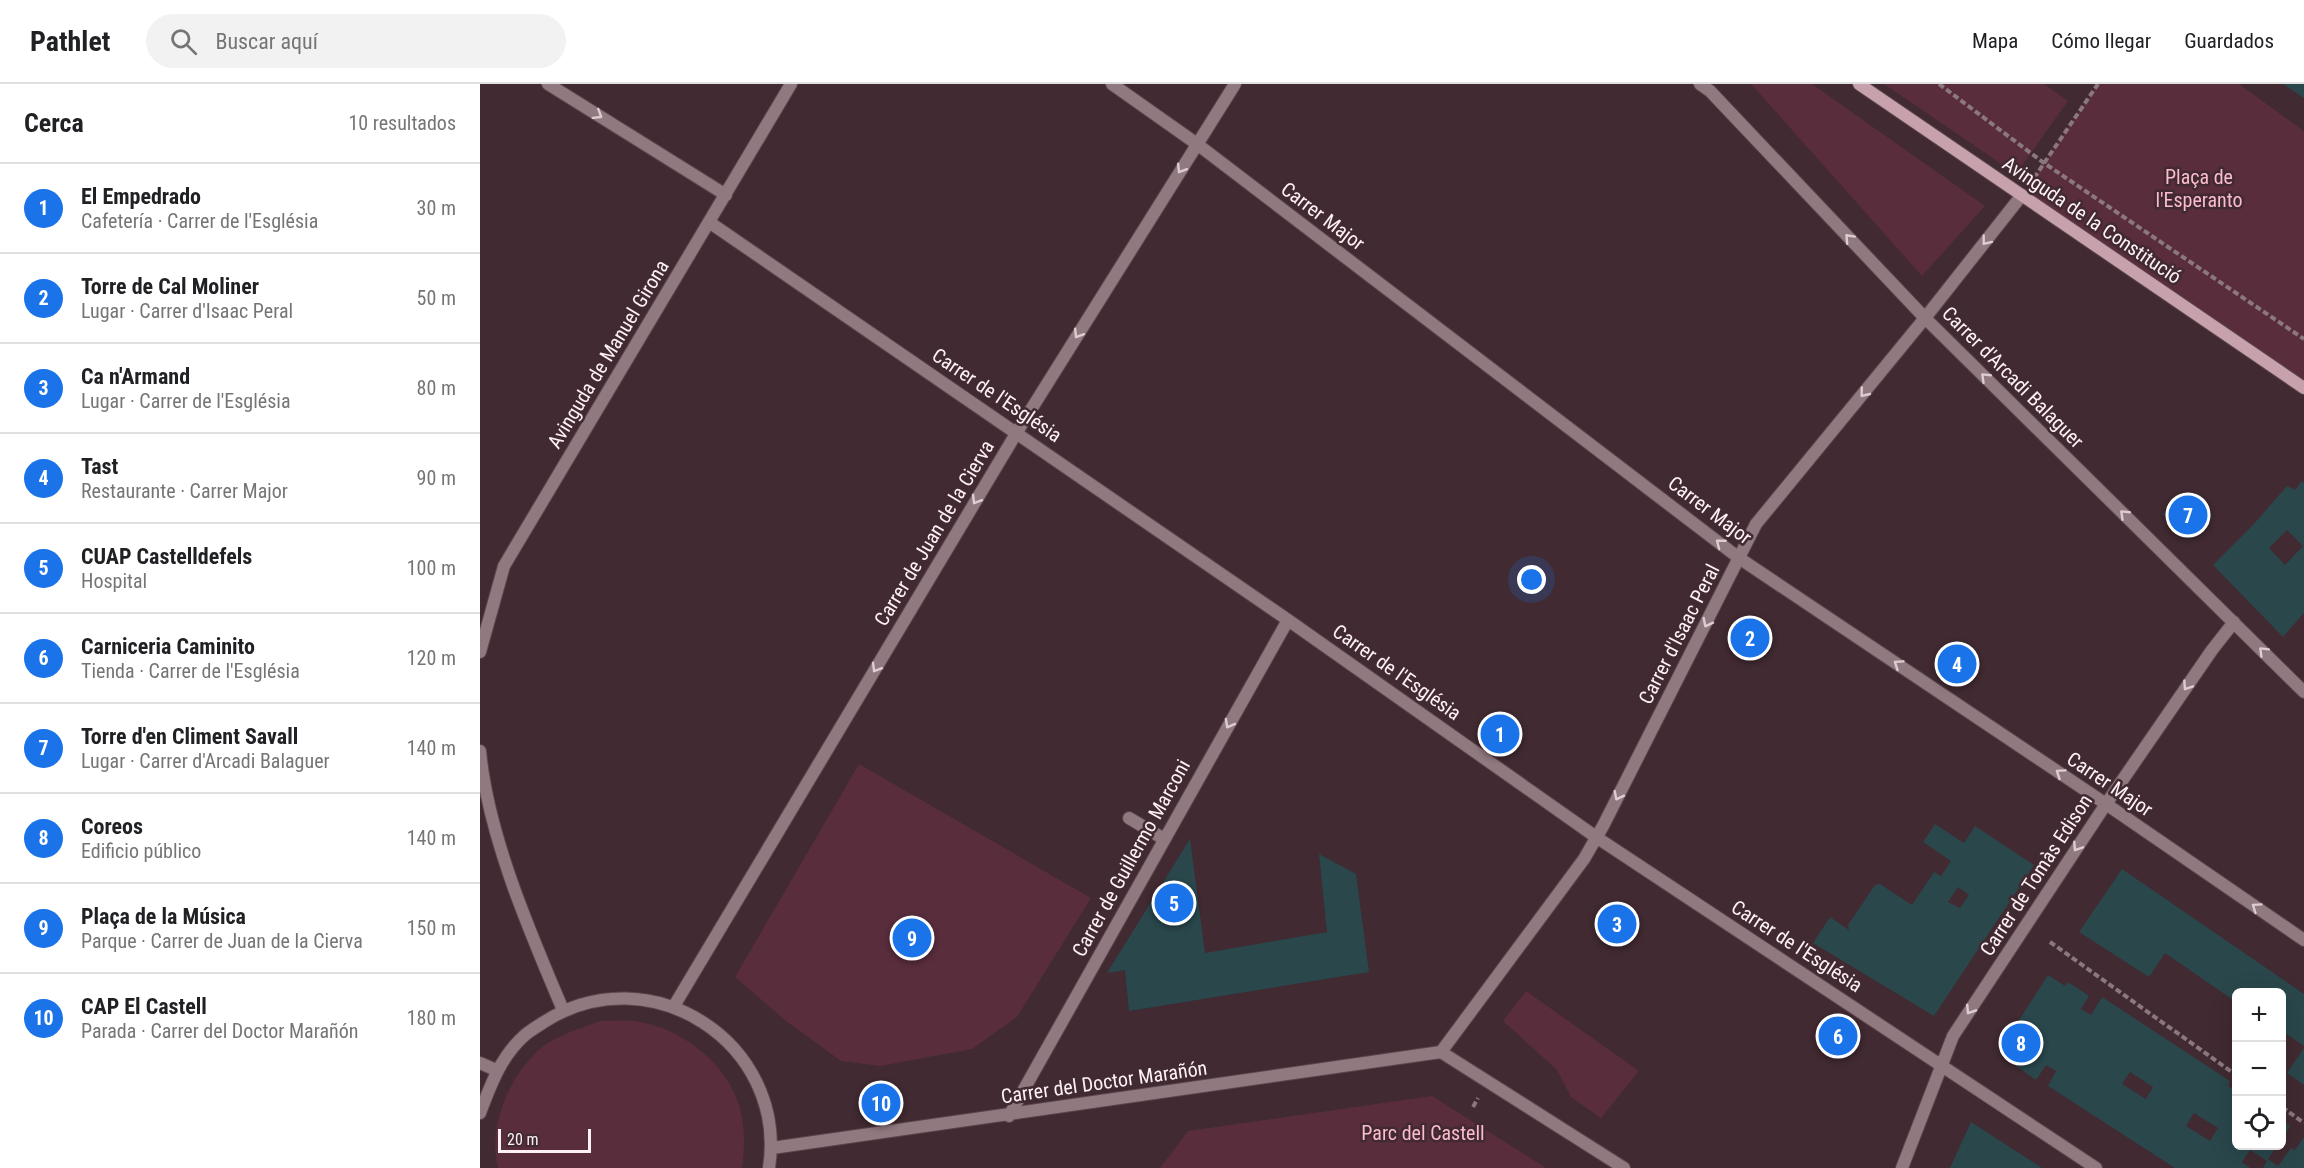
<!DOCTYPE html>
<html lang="es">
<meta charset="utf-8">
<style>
body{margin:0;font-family:"Roboto Condensed",sans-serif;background:#f2f2f2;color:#202124}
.controls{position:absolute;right:18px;bottom:18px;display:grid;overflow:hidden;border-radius:9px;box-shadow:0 6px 24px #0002}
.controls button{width:54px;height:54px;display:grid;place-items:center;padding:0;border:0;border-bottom:2px solid #e0e0e0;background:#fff;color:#202124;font:30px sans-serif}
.scale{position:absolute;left:18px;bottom:15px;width:93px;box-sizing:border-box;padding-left:6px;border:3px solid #fef1f5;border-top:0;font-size:16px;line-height:21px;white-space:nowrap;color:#fef1f5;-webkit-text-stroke:4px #412a31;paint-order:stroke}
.you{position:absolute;left:1052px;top:496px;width:21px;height:21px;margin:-15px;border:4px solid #fff;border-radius:50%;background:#1a73e8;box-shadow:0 0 0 9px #1a73e833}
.badge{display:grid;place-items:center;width:39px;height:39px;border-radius:50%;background:#1a73e8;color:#fff;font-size:20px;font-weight:700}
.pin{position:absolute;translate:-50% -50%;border:3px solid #fff;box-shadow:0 2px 6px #0006}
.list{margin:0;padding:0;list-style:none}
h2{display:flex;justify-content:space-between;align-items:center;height:78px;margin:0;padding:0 24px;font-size:26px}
h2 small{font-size:20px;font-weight:400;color:#757577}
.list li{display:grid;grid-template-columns:39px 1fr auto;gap:18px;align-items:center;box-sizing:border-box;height:90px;padding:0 24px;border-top:2px solid #e0e0e0}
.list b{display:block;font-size:22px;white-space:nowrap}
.list p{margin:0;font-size:20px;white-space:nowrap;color:#757577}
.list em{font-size:20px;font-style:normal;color:#757577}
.icon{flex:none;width:33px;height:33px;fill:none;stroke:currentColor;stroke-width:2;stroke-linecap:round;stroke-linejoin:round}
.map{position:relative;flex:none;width:1824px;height:1084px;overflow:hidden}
header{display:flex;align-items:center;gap:36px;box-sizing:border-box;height:84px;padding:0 30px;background:#fff;border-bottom:2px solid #e0e0e0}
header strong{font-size:28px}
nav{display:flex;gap:33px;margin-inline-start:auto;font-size:21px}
.search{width:420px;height:54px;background:#f2f2f2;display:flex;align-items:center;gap:15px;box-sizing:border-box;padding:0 21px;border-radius:33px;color:#757577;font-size:22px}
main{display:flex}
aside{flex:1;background:#fff}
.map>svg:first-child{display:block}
.green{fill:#592d3c}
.building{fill:#2a474c;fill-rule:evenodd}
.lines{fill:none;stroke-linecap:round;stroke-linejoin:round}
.lane-casing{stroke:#5b464c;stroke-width:14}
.street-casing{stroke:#5b464c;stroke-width:14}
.secondary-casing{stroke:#5b464c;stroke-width:14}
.path{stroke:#8b787e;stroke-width:4;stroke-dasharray:6 3;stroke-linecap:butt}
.lane{stroke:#917980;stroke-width:12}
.street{stroke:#917980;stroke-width:12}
.secondary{stroke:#c7a1ac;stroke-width:12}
.oneway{stroke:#ddcdd2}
.labels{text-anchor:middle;stroke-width:5;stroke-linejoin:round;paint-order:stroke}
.park-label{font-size:20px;fill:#fcbbce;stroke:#412a31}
.street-label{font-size:20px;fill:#fef1f5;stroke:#412a31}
</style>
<header>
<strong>Pathlet</strong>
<div class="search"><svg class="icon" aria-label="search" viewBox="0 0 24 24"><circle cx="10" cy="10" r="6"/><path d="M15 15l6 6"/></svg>Buscar aquí</div>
<nav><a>Mapa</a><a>Cómo llegar</a><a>Guardados</a></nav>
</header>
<main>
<aside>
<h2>Cerca<small>10 resultados</small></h2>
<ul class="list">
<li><span class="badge">1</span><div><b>El Empedrado</b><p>Cafetería · Carrer de l'Església</p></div><em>30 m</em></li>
<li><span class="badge">2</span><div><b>Torre de Cal Moliner</b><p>Lugar · Carrer d'Isaac Peral</p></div><em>50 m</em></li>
<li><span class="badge">3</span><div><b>Ca n'Armand</b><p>Lugar · Carrer de l'Església</p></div><em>80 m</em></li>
<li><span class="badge">4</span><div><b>Tast</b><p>Restaurante · Carrer Major</p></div><em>90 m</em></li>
<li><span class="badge">5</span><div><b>CUAP Castelldefels</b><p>Hospital</p></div><em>100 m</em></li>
<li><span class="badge">6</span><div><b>Carniceria Caminito</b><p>Tienda · Carrer de l'Església</p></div><em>120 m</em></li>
<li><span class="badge">7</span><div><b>Torre d'en Climent Savall</b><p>Lugar · Carrer d'Arcadi Balaguer</p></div><em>140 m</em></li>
<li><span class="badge">8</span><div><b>Coreos</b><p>Edificio público</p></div><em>140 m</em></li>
<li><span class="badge">9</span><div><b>Plaça de la Música</b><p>Parque · Carrer de Juan de la Cierva</p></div><em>150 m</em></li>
<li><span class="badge">10</span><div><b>CAP El Castell</b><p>Parada · Carrer del Doctor Marañón</p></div><em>180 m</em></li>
</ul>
</aside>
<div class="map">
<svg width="1824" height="1084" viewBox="0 0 1824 1084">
<rect width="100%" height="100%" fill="#412a31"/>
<path class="green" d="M1271 0H1332L1505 122 1442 192Z
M1404 0H1564L1588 17 1536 90Z
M1618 0H1759L1824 47V299L1542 111Z
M379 680 611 814 537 933 492 965 400 982 361 977 306 937 255 893Z
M1046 907 1159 987 1121 1034 1091 1013 1077 986 1023 937Z
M121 937C132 937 144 936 154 937 200 943 247 978 260 1024 265 1044 265 1064 262 1084H18C7 1042 30 990 62 963 80 950 101 944 121 937Z
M952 1012 1066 1084H680L708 1047Z"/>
<path class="building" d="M1803 0H1824V14Z
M1822 397 1824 399V529L1803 553 1733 481 1773 441 1807 402 1815 406ZM1807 446 1823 462 1805 481 1789 464Z
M1710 408 1732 433 1707 455 1683 430Z
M1267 541 1283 550 1274 566 1258 558Z
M1455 740 1484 759 1495 742 1554 781 1454 932 1333 859 1350 833 1369 846 1368 841 1395 801 1400 800 1432 821 1454 788 1461 792 1471 777 1443 758ZM1478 803 1489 811 1480 824 1468 818Z
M710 755 725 869 847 848 839 770 876 790 889 888 649 927 645 886 627 889Z
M1642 785 1824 910V962L1802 947V908H1756V918L1685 869 1669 893 1599 848Z
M1139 817 1160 839 1134 863 1114 841Z
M1568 891 1585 902 1588 898 1609 912 1601 925 1611 931 1622 913 1750 997 1748 1002 1756 1008V1062H1797L1788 1075 1798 1082 1811 1064 1815 1066 1824 1053V1084H1783L1787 1077 1770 1066 1762 1078 1770 1084H1695L1568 1002 1576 987 1566 981 1556 996 1536 982 1538 978 1520 966ZM1650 988 1673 1003 1666 1015 1642 1000ZM1714 1029 1738 1044 1730 1057 1706 1042Z
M1824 964V1001L1807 989Z
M1802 1037 1810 1042 1802 1055Z
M1491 1038 1562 1084H1470Z"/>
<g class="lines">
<defs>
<path id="lane" d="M649 734 684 755"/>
<path id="street" d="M68 0 246 111
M632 0 717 60 1259 474 1626 720 1824 856
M1220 0 1230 7 1445 234 1824 608
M229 138 808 536 1116 753 1616 1084
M0 568 24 482 311 0
M0 667C8 752 50 848 83 926
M194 922 537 348 755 0
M961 968 1104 775 1123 742 1276 440 1445 234 1542 111
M961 968 1144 1084
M0 979 16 986
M0 1029C11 1000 21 972 45 951 51 946 58 942 64 938 170 870 308 959 289 1084
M529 1032 808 536
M292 1064 961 968
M1422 1084 1473 952 1626 720 1732 566 1754 538"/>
<path id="secondary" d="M1379 0 1824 304"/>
</defs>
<use href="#lane" class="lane-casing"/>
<use href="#street" class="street-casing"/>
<use href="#secondary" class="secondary-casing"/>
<path class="path" d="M1459 0 1564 79 1824 255
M1554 94 1618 0
M1570 858 1756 991
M993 1023 998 1014
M1802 1023 1824 1039"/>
<use href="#lane" class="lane"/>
<use href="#street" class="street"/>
<use href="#secondary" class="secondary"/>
</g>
<defs><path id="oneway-chevron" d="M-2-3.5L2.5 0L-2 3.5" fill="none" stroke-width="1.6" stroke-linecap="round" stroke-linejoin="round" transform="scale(1.5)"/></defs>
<g class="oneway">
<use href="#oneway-chevron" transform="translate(118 31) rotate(32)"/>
<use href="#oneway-chevron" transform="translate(701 85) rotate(122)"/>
<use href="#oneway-chevron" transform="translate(1369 154) rotate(-133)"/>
<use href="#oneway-chevron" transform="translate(1506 157) rotate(128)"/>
<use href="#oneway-chevron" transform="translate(598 250) rotate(122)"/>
<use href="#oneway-chevron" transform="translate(1505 293) rotate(-136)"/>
<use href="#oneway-chevron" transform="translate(1384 309) rotate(129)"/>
<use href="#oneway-chevron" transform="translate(496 416) rotate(121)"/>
<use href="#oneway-chevron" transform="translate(1644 430) rotate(-136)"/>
<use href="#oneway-chevron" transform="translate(1240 459) rotate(-142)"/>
<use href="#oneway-chevron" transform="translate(1227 539) rotate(117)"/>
<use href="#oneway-chevron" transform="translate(1783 567) rotate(-135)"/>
<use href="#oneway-chevron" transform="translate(1418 580) rotate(-146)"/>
<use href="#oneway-chevron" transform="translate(396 584) rotate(121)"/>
<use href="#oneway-chevron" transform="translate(1707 602) rotate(124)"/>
<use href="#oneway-chevron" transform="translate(749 640) rotate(119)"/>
<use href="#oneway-chevron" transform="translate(1580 689) rotate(-146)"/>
<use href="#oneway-chevron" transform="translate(1138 712) rotate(117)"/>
<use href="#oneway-chevron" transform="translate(1597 763) rotate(123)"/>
<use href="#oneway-chevron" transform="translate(1776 823) rotate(-145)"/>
<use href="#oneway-chevron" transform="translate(1490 926) rotate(123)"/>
</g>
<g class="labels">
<g class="park-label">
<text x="1719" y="100">Plaça de<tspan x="1719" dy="23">l'Esperanto</tspan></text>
<text x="943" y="1056">Parc del Castell</text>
</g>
<g class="street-label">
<text transform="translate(843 132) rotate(37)" y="7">Carrer Major</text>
<text transform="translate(1612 136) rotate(34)" y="7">Avinguda de la Constitució</text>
<text transform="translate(128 270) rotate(-59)" y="7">Avinguda de Manuel Girona</text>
<text transform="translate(1533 293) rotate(45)" y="7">Carrer d'Arcadi Balaguer</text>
<text transform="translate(517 311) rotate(34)" y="7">Carrer de l'Església</text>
<text transform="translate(1230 426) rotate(37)" y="7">Carrer Major</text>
<text transform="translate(454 449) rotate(-59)" y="7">Carrer de Juan de la Cierva</text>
<text transform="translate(1199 550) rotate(-63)" y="7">Carrer d'Isaac Peral</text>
<text transform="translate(917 588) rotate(35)" y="7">Carrer de l'Església</text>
<text transform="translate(1630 700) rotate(34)" y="7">Carrer Major</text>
<text transform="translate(651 774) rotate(-61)" y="7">Carrer de Guillermo Marconi</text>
<text transform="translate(1556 791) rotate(-57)" y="7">Carrer de Tomàs Edison</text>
<text transform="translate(1317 862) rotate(33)" y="7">Carrer de l'Església</text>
<text transform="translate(624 998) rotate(-8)" y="7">Carrer del Doctor Marañón</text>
</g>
</g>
</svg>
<div class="controls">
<button>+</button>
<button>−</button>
<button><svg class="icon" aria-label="locate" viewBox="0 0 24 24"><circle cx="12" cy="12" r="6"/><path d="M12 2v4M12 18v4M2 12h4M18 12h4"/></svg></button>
</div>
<div class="scale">20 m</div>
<div class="you"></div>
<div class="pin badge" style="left:1020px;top:650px">1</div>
<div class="pin badge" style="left:1270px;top:554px">2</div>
<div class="pin badge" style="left:1137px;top:840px">3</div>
<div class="pin badge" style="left:1477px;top:580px">4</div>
<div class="pin badge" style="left:694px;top:819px">5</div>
<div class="pin badge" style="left:1358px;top:952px">6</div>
<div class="pin badge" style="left:1708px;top:431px">7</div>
<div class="pin badge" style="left:1541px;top:959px">8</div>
<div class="pin badge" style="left:432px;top:854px">9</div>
<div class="pin badge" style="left:401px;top:1019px">10</div>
</div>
</main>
